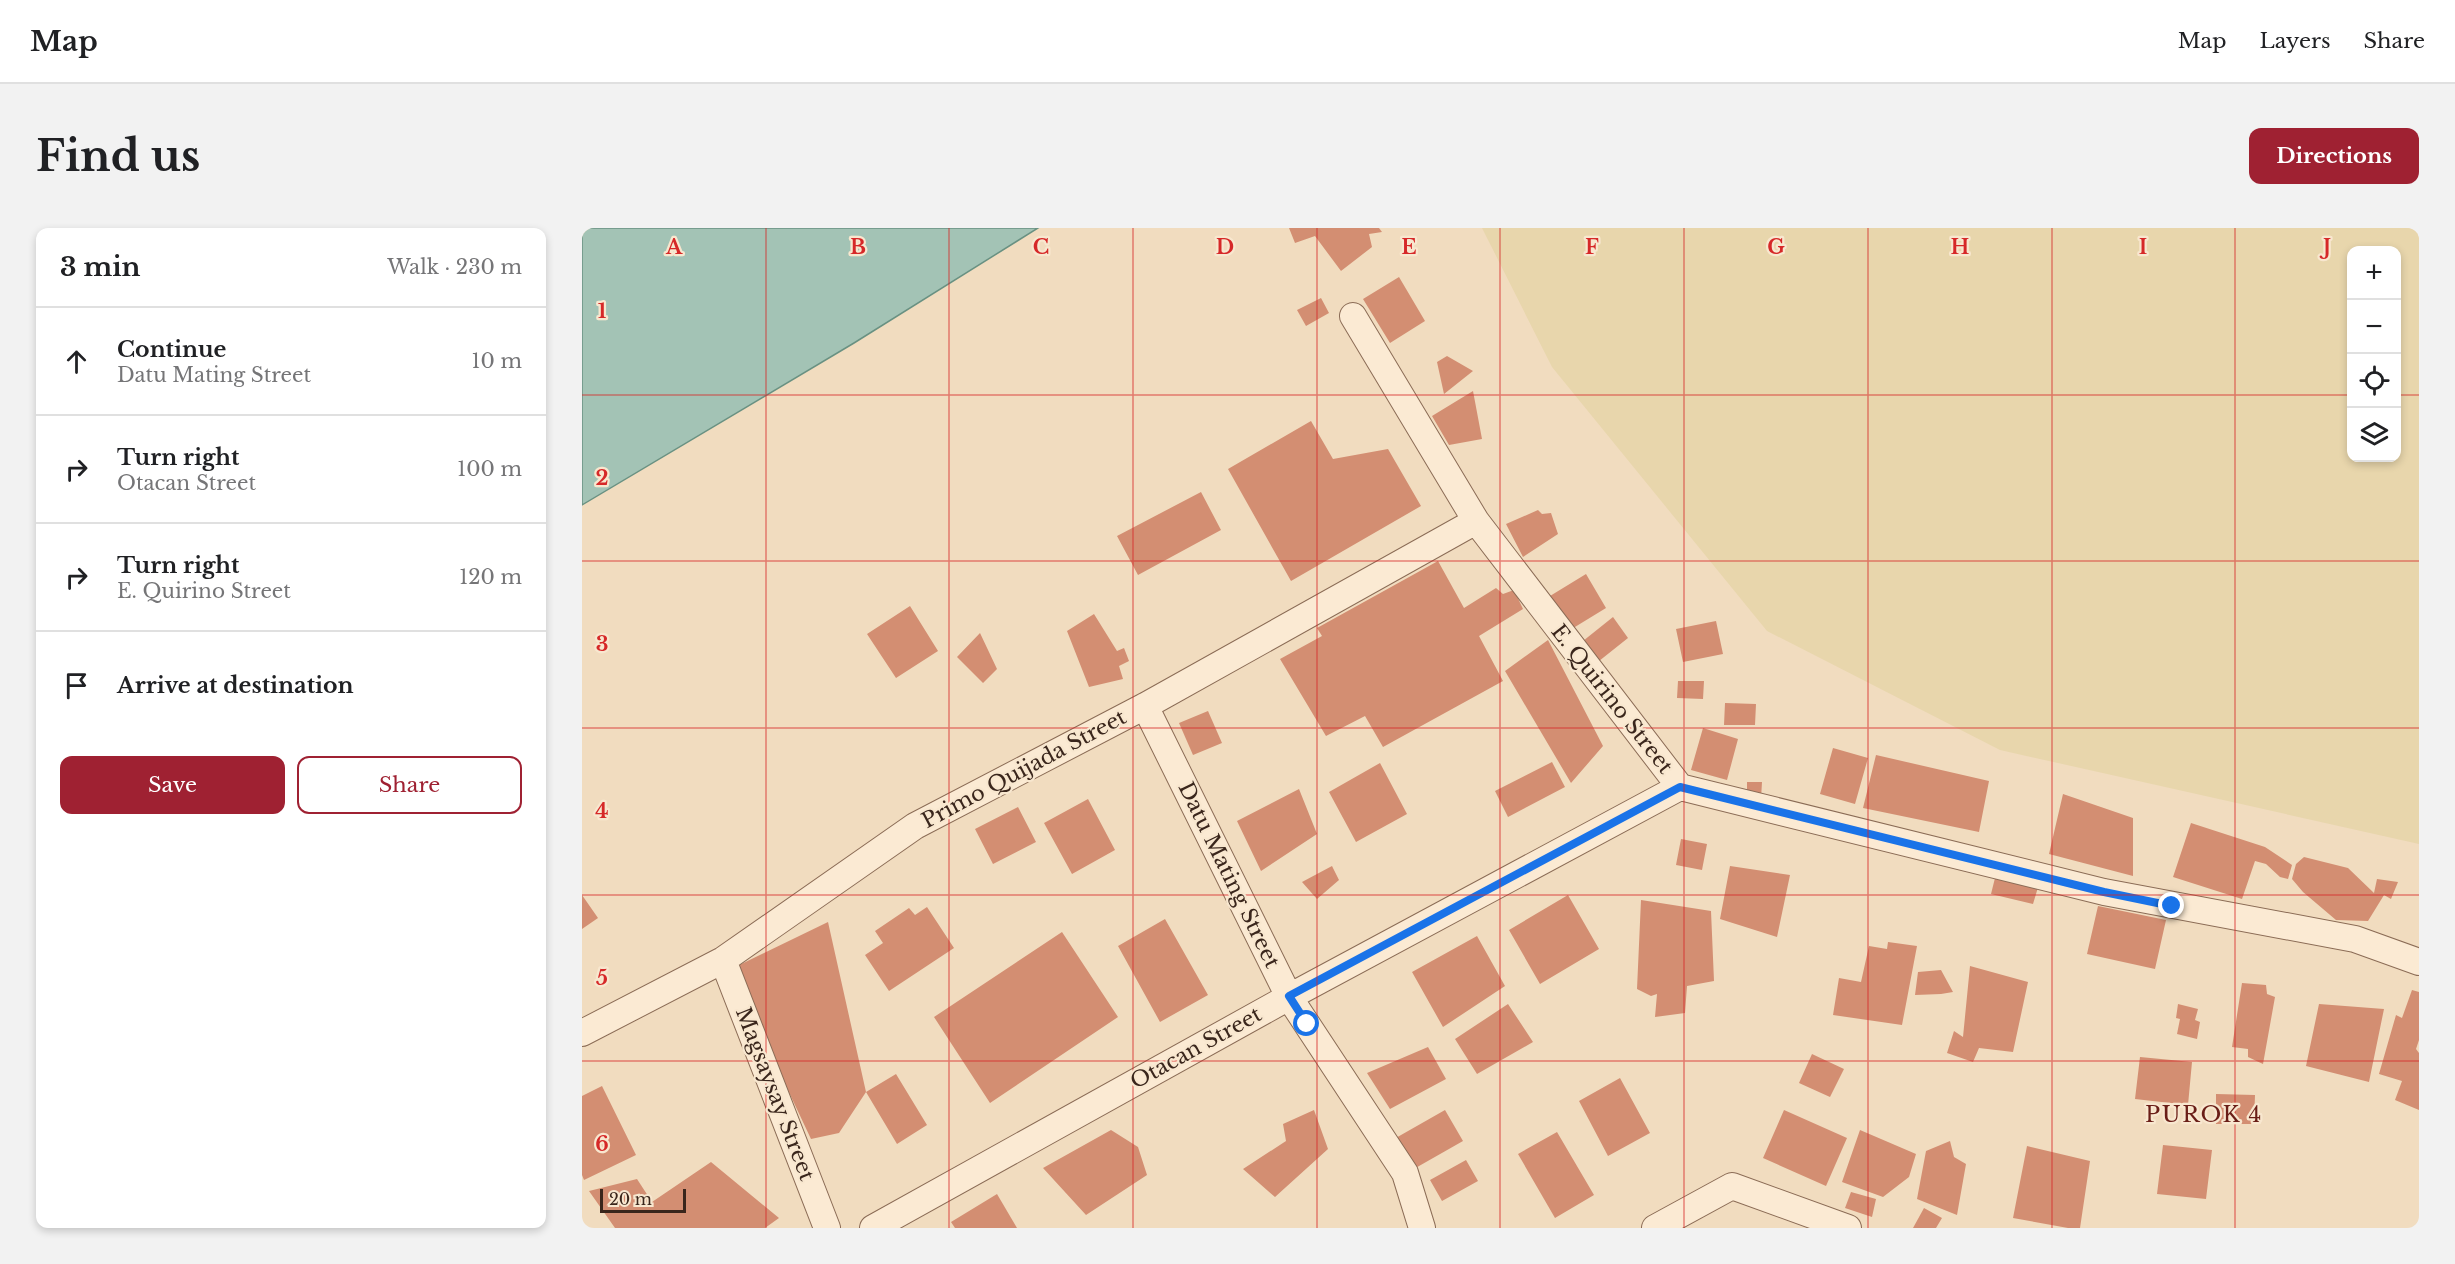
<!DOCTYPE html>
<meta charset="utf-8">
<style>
body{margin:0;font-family:"Libre Baskerville",serif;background:#f2f2f2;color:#202124}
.controls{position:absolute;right:18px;top:18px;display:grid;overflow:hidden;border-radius:12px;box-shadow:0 3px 9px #0003}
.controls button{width:54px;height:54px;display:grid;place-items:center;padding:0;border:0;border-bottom:2px solid #e0e0e0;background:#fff;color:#202124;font:30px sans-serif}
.scale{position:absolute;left:18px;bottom:15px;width:86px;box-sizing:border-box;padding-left:6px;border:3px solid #3a261c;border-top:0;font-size:16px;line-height:21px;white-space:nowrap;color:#3a261c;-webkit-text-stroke:4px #f8e7cf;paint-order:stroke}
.stop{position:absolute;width:18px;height:18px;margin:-14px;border:4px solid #1a73e8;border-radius:50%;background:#fff}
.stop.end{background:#1a73e8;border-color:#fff;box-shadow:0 2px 6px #0008}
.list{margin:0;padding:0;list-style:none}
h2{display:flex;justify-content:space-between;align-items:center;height:78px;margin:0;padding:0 24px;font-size:26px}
h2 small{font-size:20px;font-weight:400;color:#757577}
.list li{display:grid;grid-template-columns:39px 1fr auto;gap:18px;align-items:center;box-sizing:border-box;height:108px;padding:0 24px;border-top:2px solid #e0e0e0}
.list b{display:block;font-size:22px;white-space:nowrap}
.list p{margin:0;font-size:20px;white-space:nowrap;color:#757577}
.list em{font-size:20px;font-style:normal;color:#757577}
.actions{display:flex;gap:12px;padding:18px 24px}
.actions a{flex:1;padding:14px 0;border:2px solid #9f2132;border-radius:12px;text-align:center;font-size:21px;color:#9f2132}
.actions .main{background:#9f2132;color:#fff}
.icon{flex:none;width:33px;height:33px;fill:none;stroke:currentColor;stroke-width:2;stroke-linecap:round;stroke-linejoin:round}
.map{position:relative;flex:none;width:1837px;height:1000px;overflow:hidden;border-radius:12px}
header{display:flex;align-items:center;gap:36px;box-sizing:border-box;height:84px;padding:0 30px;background:#fff;border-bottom:2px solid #e0e0e0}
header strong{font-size:28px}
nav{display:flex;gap:33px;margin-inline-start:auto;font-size:21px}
.intro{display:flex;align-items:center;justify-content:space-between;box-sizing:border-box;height:144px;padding:0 36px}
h1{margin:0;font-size:42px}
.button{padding:15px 27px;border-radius:12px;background:#9f2132;color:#fff;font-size:21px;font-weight:700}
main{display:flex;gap:36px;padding:0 36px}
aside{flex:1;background:#fff;border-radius:12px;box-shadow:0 3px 9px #0003}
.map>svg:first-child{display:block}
.farmland{fill:#e8d6ac;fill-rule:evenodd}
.water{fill:#a3c3b5;stroke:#699182;stroke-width:1.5}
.building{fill:#d38e72}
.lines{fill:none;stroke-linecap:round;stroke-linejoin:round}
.minor-casing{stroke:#8b6c56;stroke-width:28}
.minor{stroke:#fbead3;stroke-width:26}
.route{stroke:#1a73e8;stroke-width:8}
.grid{fill:none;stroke:#d62828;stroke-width:1.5;stroke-opacity:0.55}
.labels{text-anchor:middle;stroke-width:4.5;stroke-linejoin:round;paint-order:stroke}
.street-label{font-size:21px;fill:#3a261c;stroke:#f8e7cf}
.neighbourhood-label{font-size:22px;letter-spacing:1.5px;fill:#6a1e17;stroke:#f8e7cf}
.grid-label{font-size:20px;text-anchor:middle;font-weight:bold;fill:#d62828;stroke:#f8e7cf;stroke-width:4.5;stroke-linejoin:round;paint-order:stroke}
</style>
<header>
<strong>Map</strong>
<nav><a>Map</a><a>Layers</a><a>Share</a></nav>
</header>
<div class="intro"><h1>Find us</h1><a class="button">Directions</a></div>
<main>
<aside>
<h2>3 min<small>Walk · 230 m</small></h2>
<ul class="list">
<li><svg class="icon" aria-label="ahead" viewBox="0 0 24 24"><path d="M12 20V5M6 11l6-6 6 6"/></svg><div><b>Continue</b><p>Datu Mating Street</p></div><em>10 m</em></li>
<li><svg class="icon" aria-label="right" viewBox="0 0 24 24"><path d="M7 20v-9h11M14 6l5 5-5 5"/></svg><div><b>Turn right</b><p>Otacan Street</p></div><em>100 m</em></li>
<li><svg class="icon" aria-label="right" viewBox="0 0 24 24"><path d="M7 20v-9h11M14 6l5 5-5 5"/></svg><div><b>Turn right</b><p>E. Quirino Street</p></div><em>120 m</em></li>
<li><svg class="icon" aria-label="arrive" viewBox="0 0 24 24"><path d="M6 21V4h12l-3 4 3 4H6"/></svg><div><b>Arrive at destination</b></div></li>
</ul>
<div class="actions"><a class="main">Save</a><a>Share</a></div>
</aside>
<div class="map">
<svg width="1837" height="1000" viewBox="0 0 1837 1000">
<rect width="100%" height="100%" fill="#f1dcbf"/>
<path class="farmland" d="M900 0H1837V616L1418 522 1185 403 970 139ZM1770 22H1814V230H1770Z"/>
<path class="water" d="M0 0H456L272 115 0 277Z"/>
<path class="building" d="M707 0H797L800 4 787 6 790 19 759 43 733 8 713 15Z
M817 49 843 93 808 115 781 71Z
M739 70 747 85 724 98 715 82Z
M865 128 891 143 862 166 855 134Z
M891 163 900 211 867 217 850 188Z
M729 193 751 231 806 221 839 278 709 353 646 241Z
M619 264 639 302 556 347 535 308Z
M956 282 960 286 969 285 976 306 941 329 924 296Z
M856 333 882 380 914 360 921 366 932 362 941 381 897 408 921 453 801 519 783 488 744 508 698 431 740 408 735 400Z
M1004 346 1024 380 988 402 968 368Z
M328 378 356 423 314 450 285 406Z
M512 386 535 423 542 420 547 433 537 438 541 451 507 459 485 403Z
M1031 389 1046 410 1007 441 991 421Z
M1134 393 1141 426 1101 434 1094 401Z
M398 405 415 441 401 455 375 429Z
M966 412 1021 518 989 555 923 443Z
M1096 453H1122L1121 471 1095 470Z
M1143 475 1174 476 1173 497H1142Z
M626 483 640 515 611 527 597 495Z
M1121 500 1156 511 1145 552 1109 542Z
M1251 520 1286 530 1273 576 1238 566Z
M1294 527 1407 553 1397 604 1281 580Z
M970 534 983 559 926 589 913 563Z
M798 535 825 586 774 614 747 564Z
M1165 554H1180L1179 571H1165Z
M717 561 735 606 679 643 655 593Z
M1481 566 1551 590V648L1467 626Z
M506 571 533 622 490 646 462 595Z
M436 579 454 614 411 636 393 601Z
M1609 595 1683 619 1710 637 1706 651 1698 649 1684 636 1673 633 1660 671 1591 649Z
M1099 611 1125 616 1120 642 1094 637Z
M1722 629 1766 640 1792 665 1795 651 1816 654 1809 671 1802 667 1786 693 1754 692 1721 664 1710 651 1714 636Z
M750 638 757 652 735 671 720 654Z
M1148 638 1208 647 1195 709 1138 691Z
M1414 646 1457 656 1451 676 1409 666Z
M0 667 16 690 0 701Z
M986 667 1017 721 958 756 927 702Z
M1059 672 1129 683 1132 753 1105 758 1103 785 1073 789 1075 766 1069 768 1055 761Z
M1516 678 1584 692 1573 741 1505 726Z
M345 679 372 720 307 763 283 727 301 715 293 703 327 680 333 687Z
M583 691 626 767 578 794 536 718Z
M246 694 284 864 257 905 229 911 149 741Z
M480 704 536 789 408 875 352 789Z
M895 708 923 758 861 799 830 744Z
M1306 714 1335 718 1320 797 1251 787 1257 750 1279 754 1287 718 1305 721Z
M1388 738 1446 754 1431 824 1397 820 1391 834 1365 825 1372 803 1381 809Z
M1359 742 1371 764 1359 766 1333 767 1336 744Z
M1660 755 1684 757 1685 766 1693 769 1681 836 1666 829V821L1650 819Z
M1830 762 1837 764V812L1834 821 1837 825V882L1813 872 1820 853 1797 846 1814 787 1820 790Z
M926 776 951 814 895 846 873 811Z
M1596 776 1616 781 1613 792 1618 794 1615 811 1595 806 1598 791 1594 790Z
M1737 776 1802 781 1787 854 1724 838Z
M846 819 864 851 808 881 785 845Z
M1230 826 1262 841 1248 869 1217 855Z
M1558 829 1610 834 1606 877 1553 871Z
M314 846 345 897 315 916 284 864Z
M1038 850 1068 905 1026 928 997 873Z
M20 858 54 927 2 952 0 947V868Z
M1634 866 1673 867 1672 896H1634Z
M732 882 746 921 693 969 661 941 704 913 701 896Z
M863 882 881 913 830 942 812 911Z
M1202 882 1265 910 1244 958 1181 930Z
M529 902 556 919 565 947 504 987 461 940Z
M1278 902 1334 926 1327 949 1301 969 1260 954Z
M975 904 1012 967 973 990 936 926Z
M1368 913 1372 929 1384 936 1375 987 1335 971 1344 923Z
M1581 917 1630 922 1624 971 1575 966Z
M1445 918 1508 933 1498 1000H1486L1431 990Z
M884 932 896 953 860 973 848 952Z
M129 934 197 990 183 1000H33L7 963 55 951 70 974Z
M1269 964 1294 971 1290 989 1263 980Z
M415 966 435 1000H373L369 994Z
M1342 980 1360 990 1354 1000H1331Z"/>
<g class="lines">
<defs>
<path id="minor" d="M771 88 894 293 1098 559 1522 664 1773 711 1837 734
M563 478 707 769 823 945 840 1000
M141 732 245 1000
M0 805 141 732 333 598 563 478 894 293
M291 1000 707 769 1098 559
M1073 1000 1150 958 1266 1000"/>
</defs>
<use href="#minor" class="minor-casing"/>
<use href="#minor" class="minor"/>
</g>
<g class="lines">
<path class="route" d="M725 796 707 768 1098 559 1522 664 1590 678"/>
</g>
<path class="grid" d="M184 0V1000M367 0V1000M551 0V1000M735 0V1000M918 0V1000M1102 0V1000M1286 0V1000M1470 0V1000M1653 0V1000M0 167H1770M1814 167H1837M0 333H1837M0 500H1837M0 667H1837M0 833H1837"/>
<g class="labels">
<g class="street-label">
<text transform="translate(1030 471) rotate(52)" y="7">E. Quirino Street</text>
<text transform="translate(442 541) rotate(-28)" y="7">Primo Quijada Street</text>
<text transform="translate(647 647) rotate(64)" y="7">Datu Mating Street</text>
<text transform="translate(614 820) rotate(-29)" y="7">Otacan Street</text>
<text transform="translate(193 866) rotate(69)" y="7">Magsaysay Street</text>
</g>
<g class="neighbourhood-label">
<text x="1622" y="894">PUROK 4</text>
</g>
</g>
<g class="grid-label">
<text x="92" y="26">A</text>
<text x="276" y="26">B</text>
<text x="459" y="26">C</text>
<text x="643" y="26">D</text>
<text x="827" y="26">E</text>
<text x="1010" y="26">F</text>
<text x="1194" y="26">G</text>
<text x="1378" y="26">H</text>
<text x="1561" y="26">I</text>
<text x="1745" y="26">J</text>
<text x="20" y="90">1</text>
<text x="20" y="257">2</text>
<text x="20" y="423">3</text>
<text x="20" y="590">4</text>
<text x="20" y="757">5</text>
<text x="20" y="923">6</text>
</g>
</svg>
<div class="controls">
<button>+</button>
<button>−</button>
<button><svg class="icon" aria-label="locate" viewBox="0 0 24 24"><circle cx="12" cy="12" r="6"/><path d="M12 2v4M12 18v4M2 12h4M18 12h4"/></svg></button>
<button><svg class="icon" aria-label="layers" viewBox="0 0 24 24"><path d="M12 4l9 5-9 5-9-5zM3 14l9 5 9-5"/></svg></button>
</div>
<div class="scale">20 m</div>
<div class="stop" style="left:725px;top:796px"></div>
<div class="stop end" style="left:1590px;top:678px"></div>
</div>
</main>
